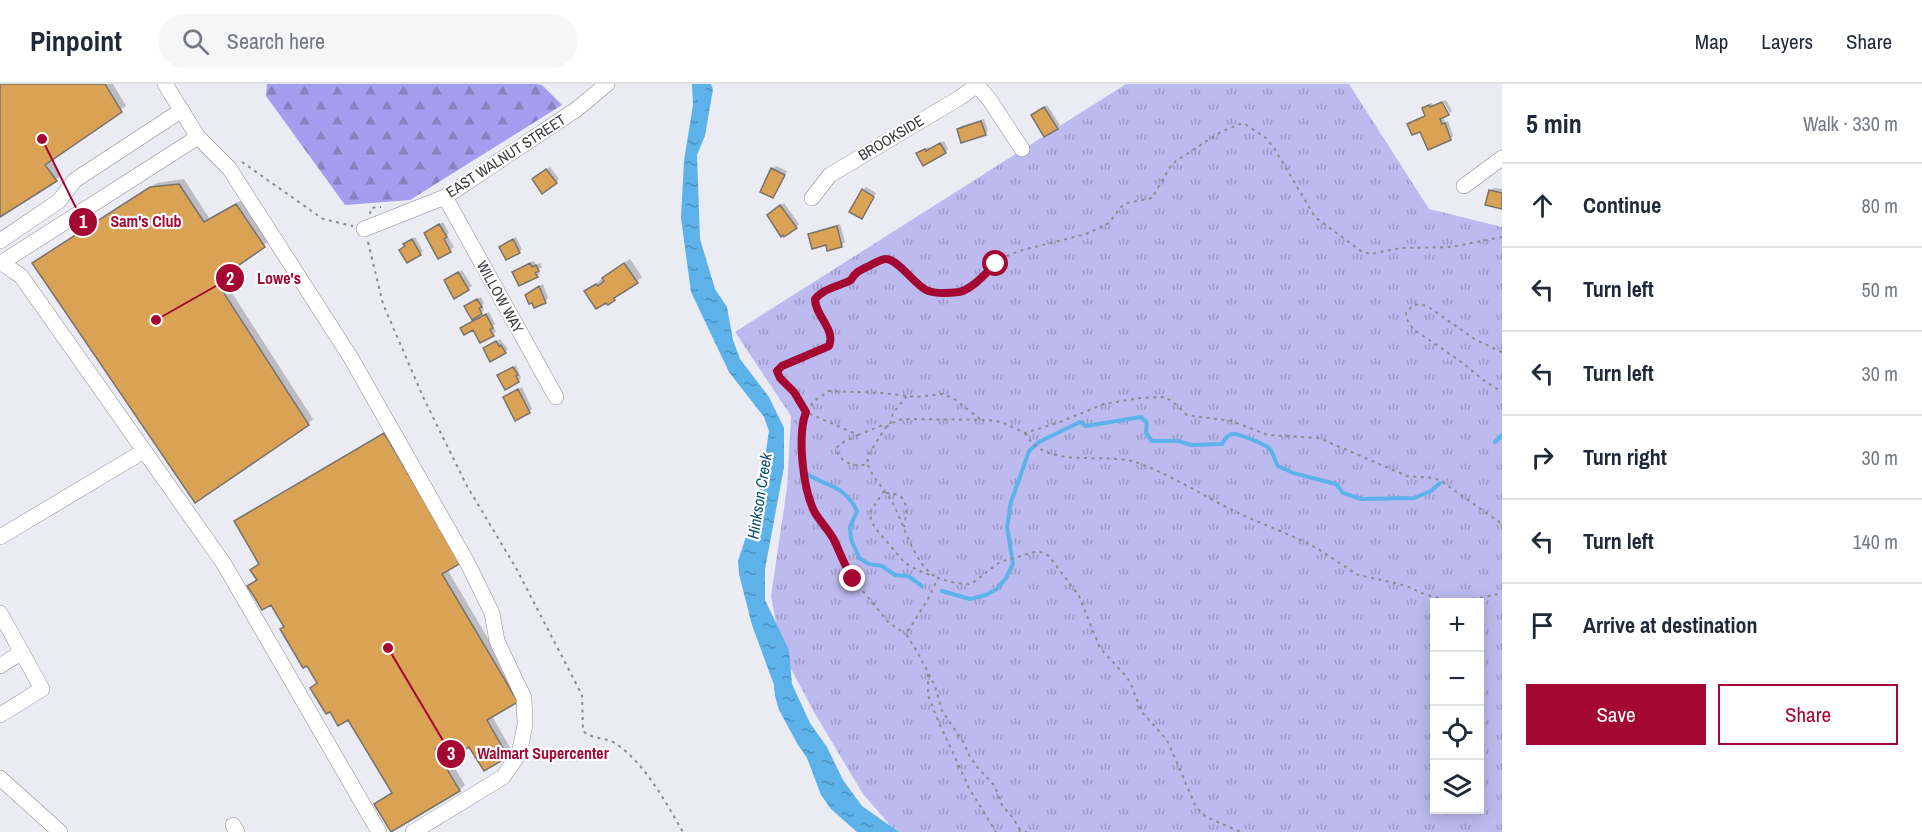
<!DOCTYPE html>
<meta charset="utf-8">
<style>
body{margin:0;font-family:"Archivo Narrow",sans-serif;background:#f6f6f7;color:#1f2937}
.controls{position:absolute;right:18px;bottom:18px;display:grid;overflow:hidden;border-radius:0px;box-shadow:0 3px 15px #0003}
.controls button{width:54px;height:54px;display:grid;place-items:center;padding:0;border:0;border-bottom:2px solid #e0e1e3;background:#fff;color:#1f2937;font:30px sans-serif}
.stop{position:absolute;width:18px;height:18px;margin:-14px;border:4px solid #a40731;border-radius:50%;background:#fff}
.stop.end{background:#a40731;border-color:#fff;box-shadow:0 2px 6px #0008}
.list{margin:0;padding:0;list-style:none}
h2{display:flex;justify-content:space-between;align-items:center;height:78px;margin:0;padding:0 24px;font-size:26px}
h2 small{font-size:20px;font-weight:400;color:#747a83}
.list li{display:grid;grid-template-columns:39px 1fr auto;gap:18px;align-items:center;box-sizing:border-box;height:84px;padding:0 24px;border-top:2px solid #e0e1e3}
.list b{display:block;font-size:22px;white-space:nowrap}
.list em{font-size:20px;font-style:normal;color:#747a83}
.actions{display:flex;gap:12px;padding:18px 24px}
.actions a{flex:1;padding:14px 0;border:2px solid #a40731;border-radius:0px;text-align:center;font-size:21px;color:#a40731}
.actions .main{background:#a40731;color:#fff}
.icon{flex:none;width:33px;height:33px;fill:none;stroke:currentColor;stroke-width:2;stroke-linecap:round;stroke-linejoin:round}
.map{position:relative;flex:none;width:1502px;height:748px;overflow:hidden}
header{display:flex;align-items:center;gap:36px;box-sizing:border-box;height:84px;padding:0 30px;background:#fff;border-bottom:2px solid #e0e1e3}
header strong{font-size:28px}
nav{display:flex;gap:33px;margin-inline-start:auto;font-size:21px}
.search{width:420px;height:54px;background:#f6f6f7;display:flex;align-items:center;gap:15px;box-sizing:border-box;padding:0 21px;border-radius:33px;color:#747a83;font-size:22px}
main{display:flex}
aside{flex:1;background:#fff}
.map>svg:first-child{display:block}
.grass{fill:url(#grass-tufts);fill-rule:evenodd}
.forest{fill:url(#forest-firs)}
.water{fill:url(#water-ripples)}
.shadow{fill:#0003}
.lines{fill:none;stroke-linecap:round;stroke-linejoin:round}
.stream{stroke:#5cb2e9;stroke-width:4}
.building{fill:#daa255;stroke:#78736e;stroke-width:1.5}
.minor-casing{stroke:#8b8a91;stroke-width:16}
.path{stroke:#8c8b91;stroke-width:2;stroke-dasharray:3 4.5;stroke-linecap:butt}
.minor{stroke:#fff;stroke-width:15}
.route{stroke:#a40731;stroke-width:8}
.labels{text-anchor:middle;stroke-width:4.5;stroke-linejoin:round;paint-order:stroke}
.street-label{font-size:15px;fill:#3b3a3d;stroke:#fff}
.water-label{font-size:16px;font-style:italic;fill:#064c71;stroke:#fff}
.leader{fill:none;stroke:#a40731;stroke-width:2}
.callout-dot{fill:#a40731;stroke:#fff;stroke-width:2}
.mark-label{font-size:18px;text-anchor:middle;font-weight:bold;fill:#fff}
.callout-label{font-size:16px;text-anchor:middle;font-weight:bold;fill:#a40731;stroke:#fff;stroke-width:4.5;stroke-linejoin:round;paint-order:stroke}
</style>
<header>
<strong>Pinpoint</strong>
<div class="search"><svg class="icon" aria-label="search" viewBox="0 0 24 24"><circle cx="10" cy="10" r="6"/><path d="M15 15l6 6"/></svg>Search here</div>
<nav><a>Map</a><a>Layers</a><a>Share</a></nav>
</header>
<main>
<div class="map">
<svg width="1502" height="748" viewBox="0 0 1502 748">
<defs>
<pattern id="grass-tufts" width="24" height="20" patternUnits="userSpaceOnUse" patternTransform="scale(1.5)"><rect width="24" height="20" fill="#bdbaef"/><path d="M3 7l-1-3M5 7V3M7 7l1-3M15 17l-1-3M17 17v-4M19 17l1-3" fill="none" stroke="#9b98c3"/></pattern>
<pattern id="forest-firs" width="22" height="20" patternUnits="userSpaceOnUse" patternTransform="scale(1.5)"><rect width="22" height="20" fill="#a59dee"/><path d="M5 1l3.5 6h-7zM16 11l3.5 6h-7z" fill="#8881c2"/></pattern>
<pattern id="water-ripples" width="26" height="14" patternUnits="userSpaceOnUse" patternTransform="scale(1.5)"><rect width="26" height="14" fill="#5cb2e9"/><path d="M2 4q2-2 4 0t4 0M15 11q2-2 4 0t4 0" fill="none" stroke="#4d92be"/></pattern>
</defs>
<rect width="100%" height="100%" fill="#ebebf3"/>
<path class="grass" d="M1126 0H1349L1429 125 1502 143V748H896L863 710 814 628 781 566 771 512 787 404 791 332 735 248ZM1434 518H1480V726H1434Z"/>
<path class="forest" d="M267 0H537L542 1 562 21 410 116 345 121 266 12Z"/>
<path class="water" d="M692 0H711L713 5 705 52 697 71 700 155 715 205 727 223 733 256 740 275 769 313 784 344V383L765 485V516L789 566 792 600 810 639 827 663 843 696 862 722 899 748H857L831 725 821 711 807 674 798 661 779 626 775 612 774 601 752 541 739 490 738 477 755 425 762 394 769 347 764 333 729 288 691 208 681 134 684 77 693 21Z"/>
<path class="shadow" d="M0 0H113L126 22 50 76 61 91 56 96 0 132Z
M1446 16 1452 27 1450 29 1443 17Z
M1441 18 1447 31 1443 32 1445 38 1448 37 1453 52 1450 55 1409 40 1427 31 1424 24 1427 21 1432 19 1433 21Z
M1047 21 1060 41 1057 44 1036 29Z
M984 35 988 47 985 50 958 45 961 42Z
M944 57 948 65 945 68 918 70 928 63 930 65Z
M776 82 787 87 773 113 772 85Z
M550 83 559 95 556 98 537 92Z
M184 95 209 134 242 116 269 157 221 192 313 335 308 340 34 180 39 175 157 99Z
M866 103 876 109 861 134 863 106Z
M1493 104 1502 105V124L1490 107Z
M784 119 799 140 796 143 772 128Z
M443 138 449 149 447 151 454 163 439 173 426 149Z
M840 140 845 158 842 161 827 160 810 151 813 148Z
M415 153 423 167 420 170 405 160Z
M516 153 522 165 519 168 500 163Z
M630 175 642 193 614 215 586 208 609 189Z
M534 177 536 181 540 179 542 183 538 186 540 189 537 192 517 186Z
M462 186 472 202 454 213 446 196Z
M543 200 548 214 545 218 530 208Z
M481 213 484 219 482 221 484 226 481 229 466 222Z
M489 228 495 240 493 242 496 247 493 251 465 242Z
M500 255 508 265 505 268 485 264Z
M516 281 521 294 518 297 499 291Z
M522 303 532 325 529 328 505 313Z
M390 345 447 485 522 612 492 632 512 667 507 672 470 661 454 652 440 660 465 701 460 706 391 746 376 720 393 708 349 634 331 626 312 604 318 598 271 519 249 502 258 495 252 486 260 479 236 437 241 432Z"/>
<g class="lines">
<path class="stream" d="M1495 358 1502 351
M807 390C828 403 844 401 857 427L850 443 851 455 859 474 869 480 882 482 895 491 908 492 922 502
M942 507 970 515 986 511 997 505 1006 494 1013 480 1007 443 1011 418 1029 367 1039 358 1080 338 1086 342 1141 333 1147 339 1146 349 1152 357H1178L1191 361 1222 360C1224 356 1228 351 1232 350 1238 349 1264 360 1269 364 1274 369 1274 376 1278 382L1293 389 1336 400 1343 409 1361 415 1414 414 1431 407 1440 399"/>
</g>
<path class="building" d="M0 0H105L122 28 45 81 57 97 0 133Z
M1442 18 1449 31 1440 35 1442 40 1445 39 1451 56 1428 66 1420 48 1412 51 1407 40 1425 32 1422 24 1429 21 1430 23Z
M1044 23 1058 45 1044 53 1031 31Z
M981 37 986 51 961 59 957 45Z
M940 59 946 69 923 82 916 69 925 65 926 67Z
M771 84 785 91 773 114 760 108Z
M546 85 557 99 542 110 532 95Z
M179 100 204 138 236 120 265 163 216 197 309 341 195 419 32 179 150 103Z
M862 105 874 113 862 135 849 128Z
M1489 106 1502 109V125L1485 121Z
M780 121 797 144 784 153 783 151 781 153 767 131Z
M439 140 447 153 444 155 451 168 438 175 424 149Z
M837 142 842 163 827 167 826 161 812 165 808 150Z
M412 155 421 171 407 179 399 166 405 162 403 160Z
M513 155 520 169 506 176 499 163Z
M530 179 532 183 536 181 539 187 535 189 538 193 519 202 512 188Z
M624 179 638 199 614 214 615 216 608 221 606 219 596 225 584 207 596 200 598 202 604 197 602 194Z
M458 188 469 206 454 215 444 196Z
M539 202 546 219 534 224 532 219 529 220 525 211Z
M477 215 482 223 479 224 482 230 472 236 464 222Z
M486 230 493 244 490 246 494 252 480 259 473 246 464 251 460 244Z
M496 257 499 262 501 261 506 269 490 278 483 264Z
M513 283 518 291 516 292 519 298 505 306 497 291Z
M518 305 530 329 515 337 503 313Z
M384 349 461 479 442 490 518 618 487 636 508 673 484 687 469 663 462 667 454 654 435 665 460 707 391 748 374 720 392 709 348 636 338 642 330 628 326 630 310 604 317 599 307 582 303 584 280 545 284 543 271 521 262 526 255 514 247 502 257 496 250 486 259 480 234 437Z"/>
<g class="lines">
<defs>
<path id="minor" d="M165 0 198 53 229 84 351 274 468 480 492 529 497 557 524 614 525 641 519 670 503 693 413 748
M976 0 989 15 1022 65
M1464 102 1502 74
M445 113 556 313
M812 114 830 91 961 13 977 1
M364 145 445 113 577 25 607 0
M0 157 59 117 75 96 182 26
M0 178 21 192 224 480 379 748
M1 179 198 53
M0 453 144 367
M0 529 42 605 0 631
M0 582 22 568
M0 694 60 748
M233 741 237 748"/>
</defs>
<use href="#minor" class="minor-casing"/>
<path class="path" d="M242 78 323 135 353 142
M370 130 371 124 381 123
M368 158 383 220 424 315 467 402 516 484 582 611 583 647C593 656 608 653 618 661 647 683 665 717 683 748
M1502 268 1476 256 1430 224 1421 220 1414 221 1406 228V234L1413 245 1463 279 1483 296 1502 308
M980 335 953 314 943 310 916 313 882 309 829 307 814 317 806 328 793 308 780 294 777 287 782 282 829 262C836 245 815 232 815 215 824 204 840 202 851 196 855 188 861 186 869 182 874 180 881 175 887 175 899 176 914 201 927 207 938 211 955 209 965 205L1007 172 1019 167 1086 150 1109 139 1121 123 1127 119 1152 114 1170 83 1176 77 1219 49 1240 40H1245L1266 54 1274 64 1315 133 1361 167 1371 170 1401 164 1451 163 1502 153
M890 340 893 329 907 312
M886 343 898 336 905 335 989 336 1002 338 1025 349 1060 338 1104 320 1140 314 1164 313 1172 317 1187 331 1231 337 1268 351 1319 354 1407 392 1434 394 1441 397 1502 440
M1025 349C1045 386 1101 368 1135 378 1168 389 1202 411 1234 427 1257 438 1282 447 1305 458 1323 467 1339 479 1356 490 1372 495 1390 497 1406 502 1414 505 1420 509 1428 511 1453 520 1477 515 1502 509
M858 351 883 341 886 343 869 370 867 380C855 384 839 378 836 365L840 360 858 351 806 328 803 337 802 376 805 398 814 427 832 452 846 485 853 495 889 539 906 550
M868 381C873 394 883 404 891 416 904 438 914 483 938 494
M884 407 870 428 871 437 876 445 904 478 917 486 930 491
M886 409C910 409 907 426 904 443
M928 590V611L936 632 969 704 996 748
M1020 746 1013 734 1002 721 994 701 977 683 969 671 964 659 942 627 935 602 918 569 906 550 927 517 938 494 955 499 971 500 1000 478 1038 467 1049 472 1079 512 1100 564 1124 590 1130 598 1142 628 1167 656 1196 723 1206 733 1241 748
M1019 748 1020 746 1027 748"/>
<use href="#minor" class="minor"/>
</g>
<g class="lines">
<path class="route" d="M853 495C845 483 841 471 835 458 830 447 820 438 814 427 803 404 797 352 806 328L794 308 780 294 777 287 782 282 829 262C836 245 815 232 815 215 824 204 840 202 851 196 855 188 861 186 869 182 874 180 880 175 886 175 898 175 914 200 926 206 934 210 950 209 959 208 973 205 985 189 996 180"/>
</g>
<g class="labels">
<g class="street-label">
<text transform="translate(891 54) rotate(-31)" y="5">BROOKSIDE</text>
<text transform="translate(506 72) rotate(-33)" y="5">EAST WALNUT STREET</text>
<text transform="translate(500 213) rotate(61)" y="5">WILLOW WAY</text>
</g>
<g class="water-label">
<text transform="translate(759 412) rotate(-81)" y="6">Hinkson Creek</text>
</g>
</g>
<path class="leader" d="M42 55L83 138M156 236L230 194M388 564L451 670"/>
<g class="callout-dot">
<circle cx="42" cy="55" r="6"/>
<circle cx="156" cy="236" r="6"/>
<circle cx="388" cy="564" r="6"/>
<circle cx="83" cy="138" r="15"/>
<circle cx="230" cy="194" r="15"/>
<circle cx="451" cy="670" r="15"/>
</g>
<g class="mark-label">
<text x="83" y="144">1</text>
<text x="230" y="201">2</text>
<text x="451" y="676">3</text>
</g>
<g class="callout-label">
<text x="146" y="143">Sam's Club</text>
<text x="279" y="200">Lowe's</text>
<text x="543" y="675">Walmart Supercenter</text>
</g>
</svg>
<div class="controls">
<button>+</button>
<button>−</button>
<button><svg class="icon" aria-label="locate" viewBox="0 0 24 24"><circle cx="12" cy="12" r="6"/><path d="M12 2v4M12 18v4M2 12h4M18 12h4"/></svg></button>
<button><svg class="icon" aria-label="layers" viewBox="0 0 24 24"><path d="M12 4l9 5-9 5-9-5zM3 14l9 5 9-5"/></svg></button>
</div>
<div class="stop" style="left:996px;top:180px"></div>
<div class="stop end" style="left:853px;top:495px"></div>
</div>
<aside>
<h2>5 min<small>Walk · 330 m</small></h2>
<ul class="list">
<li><svg class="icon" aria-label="ahead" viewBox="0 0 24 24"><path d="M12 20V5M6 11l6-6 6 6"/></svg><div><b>Continue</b></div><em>80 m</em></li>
<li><svg class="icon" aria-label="left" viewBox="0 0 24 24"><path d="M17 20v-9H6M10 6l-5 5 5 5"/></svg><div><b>Turn left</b></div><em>50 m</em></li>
<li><svg class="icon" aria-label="left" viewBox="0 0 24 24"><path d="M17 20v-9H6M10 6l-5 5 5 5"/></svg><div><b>Turn left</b></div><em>30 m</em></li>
<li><svg class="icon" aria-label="right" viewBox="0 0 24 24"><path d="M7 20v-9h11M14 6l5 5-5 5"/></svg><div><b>Turn right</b></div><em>30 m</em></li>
<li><svg class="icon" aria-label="left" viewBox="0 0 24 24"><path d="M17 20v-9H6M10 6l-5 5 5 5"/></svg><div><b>Turn left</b></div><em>140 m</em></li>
<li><svg class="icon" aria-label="arrive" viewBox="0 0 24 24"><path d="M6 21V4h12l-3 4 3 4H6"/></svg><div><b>Arrive at destination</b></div></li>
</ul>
<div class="actions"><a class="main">Save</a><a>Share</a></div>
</aside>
</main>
